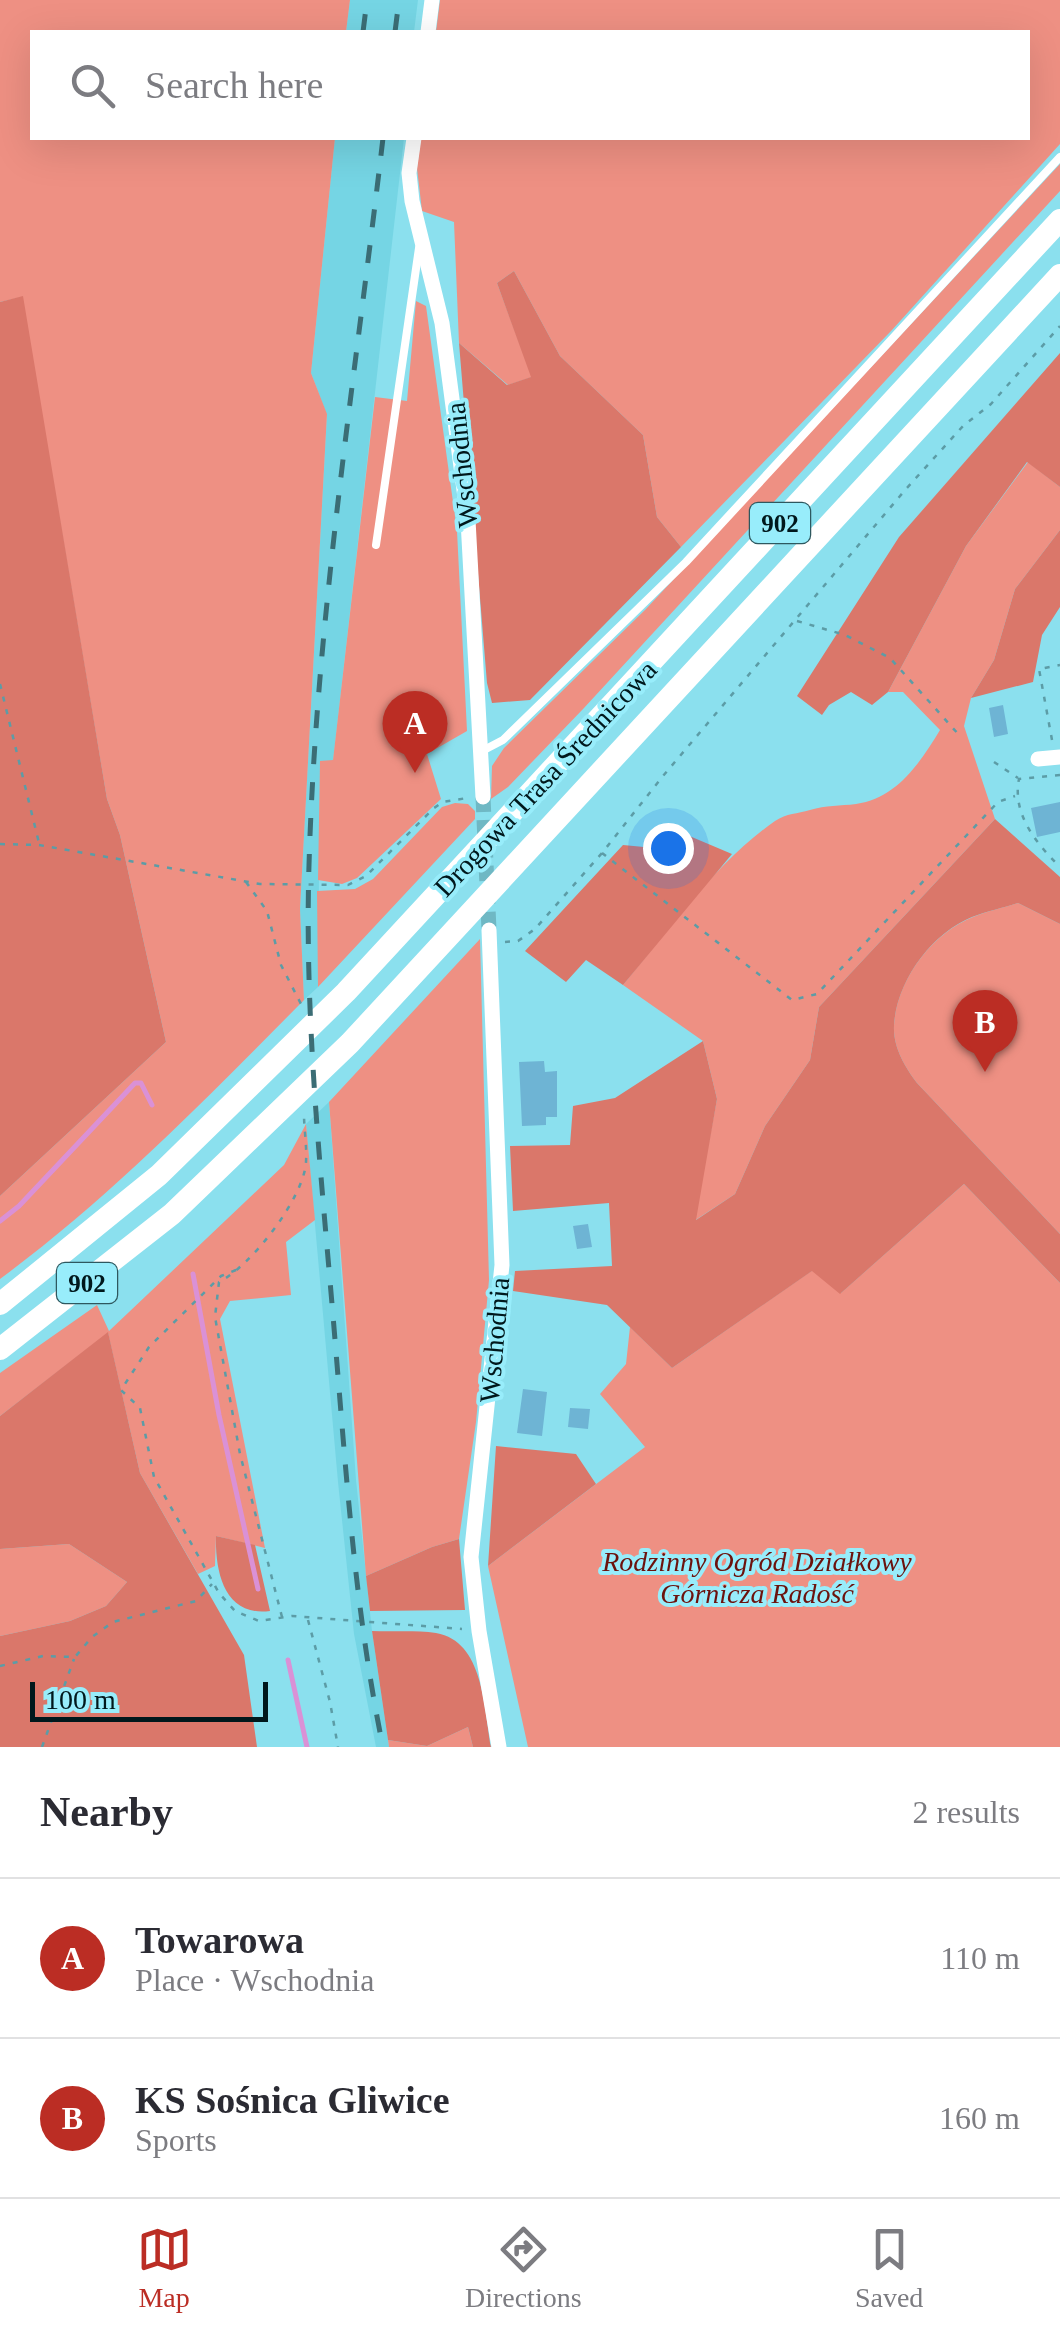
<!DOCTYPE html>
<meta charset="utf-8">
<style>
body{margin:0;font-family:"Times New Roman",serif;background:#f7f7f7;color:#2b2b33}
.scale{position:absolute;left:30px;bottom:25px;width:238px;box-sizing:border-box;padding-left:10px;border:5px solid #00181c;border-top:0;font-size:28px;line-height:35px;white-space:nowrap;color:#00181c;-webkit-text-stroke:8px #98edfb;paint-order:stroke}
.you{position:absolute;left:668px;top:848px;width:35px;height:35px;margin:-25px;border:8px solid #fff;border-radius:50%;background:#1a73e8;box-shadow:0 0 0 15px #1a73e833}
.badge{display:grid;place-items:center;width:65px;height:65px;border-radius:50%;background:#bb2d24;color:#fff;font-size:32px;font-weight:700}
.pin{position:absolute;translate:-50% -82px;filter:drop-shadow(0 2px 5px #0008)}
.pin::after{content:'';position:absolute;top:52px;width:35px;height:30px;background:inherit;clip-path:polygon(0 0,100% 0,50% 100%)}
.list{margin:0;padding:0;list-style:none}
h2{display:flex;justify-content:space-between;align-items:center;height:130px;margin:0;padding:0 40px;font-size:42px}
h2 small{font-size:32px;font-weight:400;color:#7c7c81}
.list li{display:grid;grid-template-columns:65px 1fr auto;gap:30px;align-items:center;box-sizing:border-box;height:160px;padding:0 40px;border-top:2px solid #e1e1e2}
.list b{display:block;font-size:38px;white-space:nowrap}
.list p{margin:0;font-size:32px;white-space:nowrap;color:#7c7c81}
.list em{font-size:32px;font-style:normal;color:#7c7c81}
.icon{flex:none;width:55px;height:55px;fill:none;stroke:currentColor;stroke-width:2;stroke-linecap:round;stroke-linejoin:round}
.map{position:relative;flex:none;width:1060px;height:1747px;overflow:hidden}
.search{position:absolute;background:#fff;box-shadow:0 10px 40px #0002;left:30px;right:30px;top:30px;height:110px;display:flex;align-items:center;gap:25px;box-sizing:border-box;padding:0 35px;border-radius:0px;color:#7c7c81;font-size:38px}
.sheet{height:450px;background:#fff}
nav{display:flex;justify-content:space-around;align-items:center;box-sizing:border-box;height:140px;border-top:2px solid #e1e1e2;background:#fff;font-size:28px;color:#7c7c81}
nav a{display:grid;justify-items:center;gap:5px}
nav .on{color:#bb2d24}
.map>svg:first-child{display:block}
.built{fill:#75d5e4}
.green{fill:#ee9083}
.forest{fill:#da776a}
.lines{fill:none;stroke-linecap:round;stroke-linejoin:round}
.stream{stroke:#da91d6;stroke-width:5}
.building{fill:#6eb4d4}
.street-tunnel{stroke:#6fb8c4;stroke-width:15;stroke-dasharray:15 8;stroke-linecap:butt}
.path{stroke:#5c9ca6;stroke-width:2.5;stroke-dasharray:5 8;stroke-linecap:butt}
.lane{stroke:#fff;stroke-width:8}
.street{stroke:#fff;stroke-width:15}
.primary{stroke:#fff;stroke-width:22}
.rail{stroke:#3b6d75;stroke-width:5;stroke-dasharray:18 18;stroke-linecap:butt}
.labels{text-anchor:middle;stroke-width:8;stroke-linejoin:round;paint-order:stroke}
.shield{fill:#98edfb;stroke:#2e585f;stroke-width:2.5}
.shield-label{font-size:25px;font-weight:bold;fill:#00181c}
.street-label{font-size:28px;fill:#00181c;stroke:#98edfb}
.park-label{font-size:28px;font-style:italic;fill:#6c120d;stroke:#98edfb}
</style>
<div class="map">
<svg width="1060" height="1747" viewBox="0 0 1060 1747">
<rect width="100%" height="100%" fill="#8be0ee"/>
<path class="built" d="M350 0H418L414 32H346Z
M335 138H404L333 761 320 762 318 987 304 1000 300 909 327 415 311 373Z
M329 1102 356 1480 372 1631 389 1747H376L354 1634 338 1482 306 1124Z"/>
<path class="green" d="M0 0H350L346 32H32V138H335L311 373 327 414 300 909 304 1000C207 1098 111 1197 0 1279V1196L166 1042 120 835 107 799 22 297 0 302Z
M440 0H1060V144L892 330 681 547 657 517 643 435 560 356 514 271 497 283 532 377 508 385 459 343 454 222 422 211 417 168 421 138H1028V32H436Z
M1060 164V191L584 708 508 787 491 799 492 766 504 748 646 609Z
M416 301 426 306 457 531 467 731 427 754 441 799 357 878 342 884 318 880 320 761 333 760 375 397 407 401Z
M1028 462 1060 487V530L1015 589 994 660 971 698 964 726 995 819 819 1007 810 1060 765 1126 735 1194 694 1221 717 1099 703 1041 623 985C670 929 714 864 775 821 787 813 797 814 810 810 826 805 840 806 856 804 897 798 920 763 940 730L903 692H888L966 546Z
M455 803 468 804 475 811V819L318 987 317 891 355 889 373 879 442 807Z
M1018 903 1060 924V1234L917 1083C905 1067 893 1047 894 1026 896 981 932 933 973 917 987 911 1003 908 1018 903Z
M480 939 489 1280 476 1422 459 1539 432 1547 366 1576 329 1102Z
M306 1124 315 1220 286 1242 291 1295 230 1301 220 1319 265 1548 216 1536 215 1566 198 1574 140 1473 108 1333 0 1416V1373L97 1305 109 1331 284 1165Z
M964 1184 1060 1283V1747H528L488 1566 645 1447 600 1394 626 1364 630 1327 672 1368 813 1270 841 1293Z
M69 1544 127 1582 106 1606 70 1621 0 1636V1549Z
M468 1727 473 1747H389L388 1740 427 1746Z"/>
<path class="forest" d="M514 271 560 356 643 435 657 517 681 547 530 700 492 703 487 683 459 343 507 385 531 377 497 283Z
M23 296 107 799 120 835 166 1042 0 1196V302Z
M1060 353V487L1027 462 966 546 888 692 872 705 851 692 829 705 822 715 797 696 899 537Z
M1060 530V607L1042 635 1033 682 971 698 994 660 1015 589Z
M995 819 1060 877V924L1018 903C1003 908 987 911 972 917 932 933 896 981 894 1026 893 1047 905 1067 917 1083L1060 1234V1283L964 1184 840 1294 812 1271 672 1368 607 1305 513 1291 515 1271 612 1266 609 1203 513 1211 510 1146 570 1145 573 1106 615 1098 703 1041 717 1099 696 1220 735 1194 765 1126 810 1060 819 1007Z
M680 832 732 854 623 985 586 960 566 982 525 951 623 845 644 847Z
M108 1332 140 1473 244 1655 257 1747H0V1636L70 1621 106 1606 127 1582 69 1544 0 1549V1416Z
M496 1446 576 1454 596 1484 488 1566Z
M216 1536 255 1545 270 1611C224 1617 215 1571 216 1536Z
M459 1539 465 1610 370 1611 366 1576 432 1547Z
M372 1631C393 1632 416 1630 436 1633 484 1641 484 1709 491 1747H473L468 1727 427 1746 388 1740Z"/>
<g class="lines">
<path class="stream" d="M0 1221 19 1206 135 1083H141L152 1105
M193 1274 219 1415 258 1589
M288 1660 307 1747"/>
</g>
<path class="building" d="M1003 705 1008 734 994 737 989 708Z
M1060 802V832L1037 837 1031 808Z
M544 1061 545 1072 557 1071V1117H546V1125L522 1126 519 1062Z
M588 1224 592 1247 577 1249 573 1226Z
M523 1389 547 1392 542 1436 517 1433Z
M570 1408 590 1409 588 1429 568 1427Z"/>
<g class="lines">
<path class="street-tunnel" d="M483 797 489 930"/>
<path class="path" d="M797 621 845 635 890 658 960 736
M0 684 39 843
M1052 740 1039 669 1060 665
M994 762 1018 778
M1060 775 1019 779C1012 814 1036 843 1060 867
M0 844 39 845 260 884 348 885 366 876 434 808 443 802 467 798
M602 853 792 1000 817 994 998 802 1015 796
M246 882 267 911 281 965 302 1006
M505 942 518 941 535 929 602 853 663 776 906 489 963 426 991 404 1060 326
M236 1270 221 1276 149 1347 121 1390 140 1408 154 1477 219 1593 235 1611 259 1621 292 1616 462 1629
M282 1617 240 1454 215 1317 219 1282C251 1266 304 1198 306 1162 307 1146 304 1129 304 1114
M308 1620 330 1702 338 1747
M0 1666 43 1656 75 1657 92 1637 113 1622 196 1601 212 1584
M42 1747 74 1659"/>
<path class="lane" d="M376 545 419 248
M482 751 503 740 686 562 1060 157"/>
<path class="street" d="M428 32 432 0
M414 138 409 173 412 201 442 323 468 520 483 797
M1038 759 1060 757
M489 930 502 1265 471 1557 479 1631 499 1747"/>
<path class="primary" d="M0 1304 159 1175 346 992 1060 220
M0 1349 172 1214 350 1043 1060 275"/>
<path class="rail" d="M363 32 367 0
M395 32 399 0
M383 138C355 379 316 622 309 865 304 1028 323 1190 336 1352 347 1484 356 1617 383 1747"/>
</g>
<g class="labels">
<g class="shield">
<rect x="750" y="503" width="60" height="40" rx="8"/>
<rect x="57" y="1263" width="60" height="40" rx="8"/>
</g>
<g class="shield-label">
<text x="780" y="532">902</text>
<text x="87" y="1292">902</text>
</g>
<g class="street-label">
<text transform="translate(461 465) rotate(-96)" y="10">Wschodnia</text>
<text transform="translate(545 778) rotate(-47)" y="10">Drogowa Trasa Średnicowa</text>
<text transform="translate(494 1340) rotate(-85)" y="10">Wschodnia</text>
</g>
<g class="park-label">
<text x="757" y="1571">Rodzinny Ogród Działkowy<tspan x="757" dy="32">Górnicza Radość</tspan></text>
</g>
</g>
</svg>
<div class="scale">100 m</div>
<div class="you"></div>
<div class="pin badge" style="left:415px;top:773px">A</div>
<div class="pin badge" style="left:985px;top:1072px">B</div>
<div class="search"><svg class="icon" aria-label="search" viewBox="0 0 24 24"><circle cx="10" cy="10" r="6"/><path d="M15 15l6 6"/></svg>Search here</div>
</div>
<section class="sheet">
<h2>Nearby<small>2 results</small></h2>
<ul class="list">
<li><span class="badge">A</span><div><b>Towarowa</b><p>Place · Wschodnia</p></div><em>110 m</em></li>
<li><span class="badge">B</span><div><b>KS Sośnica Gliwice</b><p>Sports</p></div><em>160 m</em></li>
</ul>
</section>
<nav>
<a class="on"><svg class="icon" aria-label="map" viewBox="0 0 24 24"><path d="M3 6l6-2 6 2 6-2v14l-6 2-6-2-6 2zM9 4v14M15 6v14"/></svg>Map</a>
<a><svg class="icon" aria-label="directions" viewBox="0 0 24 24"><path d="M12 3l9 9-9 9-9-9zM9 14v-3h6M13 9l2 2-2 2"/></svg>Directions</a>
<a><svg class="icon" aria-label="saved" viewBox="0 0 24 24"><path d="M7 4h10v16l-5-4-5 4z"/></svg>Saved</a>
</nav>
